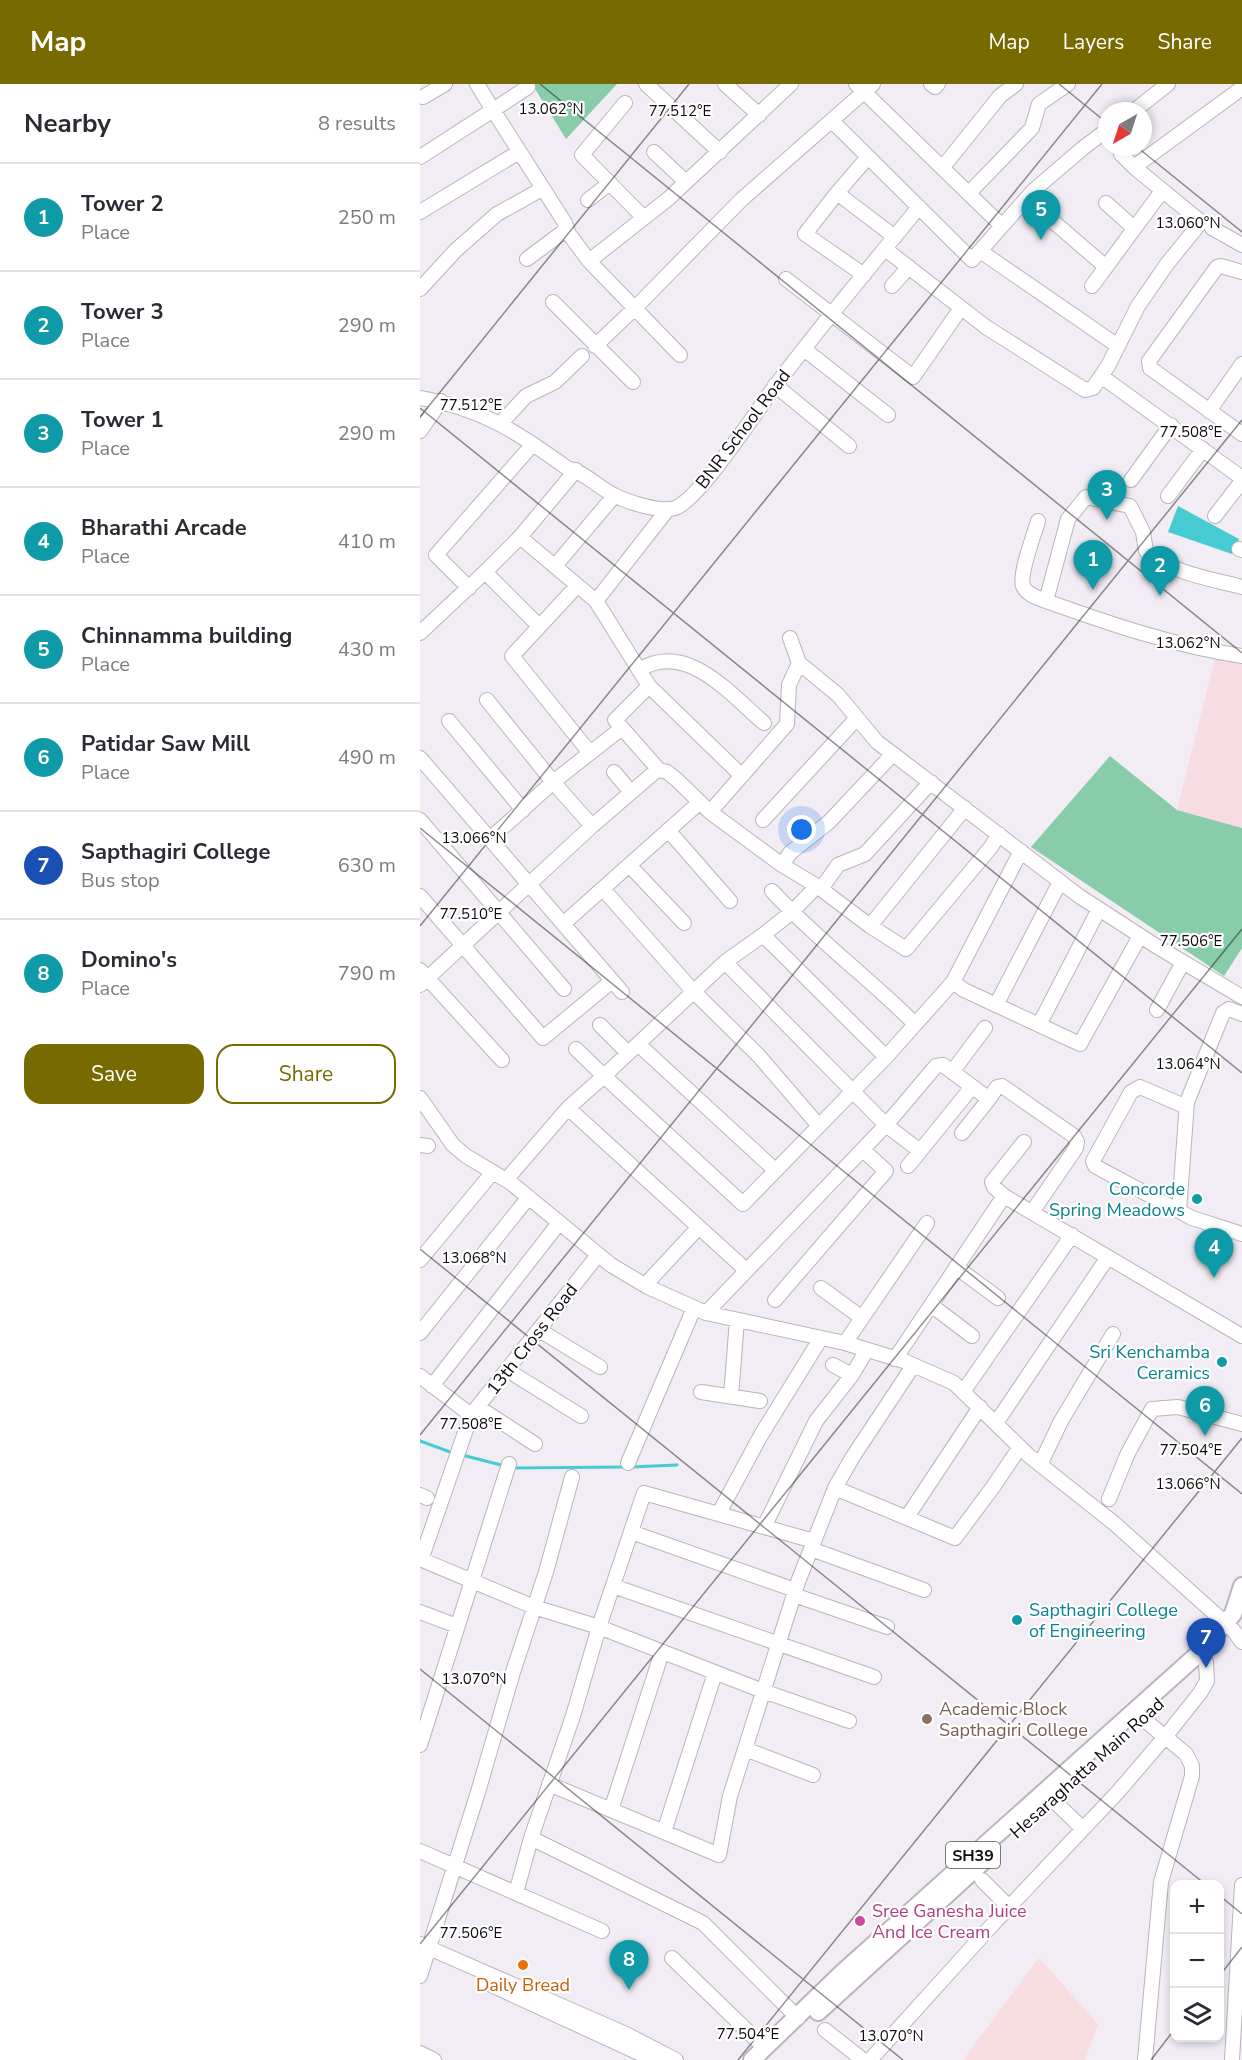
<!DOCTYPE html>
<meta charset="utf-8">
<style>
body{margin:0;font-family:"Nunito Sans",sans-serif;background:#f2f2f3;color:#2b2b33}
.controls{position:absolute;right:18px;bottom:18px;display:grid;overflow:hidden;border-radius:12px;box-shadow:0 3px 9px #0003}
.controls button{width:54px;height:54px;display:grid;place-items:center;padding:0;border:0;border-bottom:2px solid #e1e1e2;background:#fff;color:#2b2b33;font:30px sans-serif}
.compass{position:absolute;left:678px;top:18px;width:54px;height:54px;border-radius:50%;background:#fff;box-shadow:0 3px 9px #0003;rotate:219deg}
.you{position:absolute;left:382px;top:746px;width:21px;height:21px;margin:-15px;border:4px solid #fff;border-radius:50%;background:#1a73e8;box-shadow:0 0 0 9px #1a73e833}
.badge{display:grid;place-items:center;width:39px;height:39px;border-radius:50%;background:#766a01;color:#fff;font-size:20px;font-weight:700}
.pin{position:absolute;translate:-50% -50px;filter:drop-shadow(0 2px 3px #0008)}
.pin::after{content:'';position:absolute;top:32px;width:21px;height:18px;background:inherit;clip-path:polygon(0 0,100% 0,50% 100%)}
.list{margin:0;padding:0;list-style:none}
h2{display:flex;justify-content:space-between;align-items:center;height:78px;margin:0;padding:0 24px;font-size:26px}
h2 small{font-size:20px;font-weight:400;color:#7c7c81}
.list li{display:grid;grid-template-columns:39px 1fr auto;gap:18px;align-items:center;box-sizing:border-box;height:108px;padding:0 24px;border-top:2px solid #e1e1e2}
.list b{display:block;font-size:22px;white-space:nowrap}
.list p{margin:0;font-size:20px;white-space:nowrap;color:#7c7c81}
.list em{font-size:20px;font-style:normal;color:#7c7c81}
.actions{display:flex;gap:12px;padding:18px 24px}
.actions a{flex:1;padding:14px 0;border:2px solid #766a01;border-radius:18px;text-align:center;font-size:21px;color:#766a01}
.actions .main{background:#766a01;color:#fff}
.icon{flex:none;width:33px;height:33px;fill:none;stroke:currentColor;stroke-width:2;stroke-linecap:round;stroke-linejoin:round}
.map{position:relative;flex:none;width:822px;height:1976px;overflow:hidden}
header{display:flex;align-items:center;gap:36px;box-sizing:border-box;height:84px;padding:0 30px;background:#766a01;color:#fff}
header strong{font-size:28px}
nav{display:flex;gap:33px;margin-inline-start:auto;font-size:21px}
main{display:flex}
aside{flex:1;background:#fff}
.map>svg:first-child{display:block}
.commercial{fill:#f7dde3}
.education{fill:#f8dde0}
.green{fill:#89ccaa}
.water{fill:#46cbd2}
.lines{fill:none;stroke-linecap:round;stroke-linejoin:round}
.stream{stroke:#46cbd2;stroke-width:3}
.minor-casing{stroke:#bab4bc;stroke-width:16}
.major-casing{stroke:#bab4bc;stroke-width:20}
.minor{stroke:#fff;stroke-width:14}
.major{stroke:#fff;stroke-width:16}
.ticks{fill:none;stroke:#0d0b0d;stroke-width:1.5;stroke-opacity:0.45}
.culture-dot{fill:#0f9aa8;stroke:#fff;stroke-width:2}
.education-dot{fill:#8d6e63;stroke:#fff;stroke-width:2}
.hotel-dot{fill:#d1479c;stroke:#fff;stroke-width:2}
.food-dot{fill:#e8710a;stroke:#fff;stroke-width:2}
.labels{text-anchor:middle;stroke-width:4.5;stroke-linejoin:round;paint-order:stroke}
.shield{fill:#fff;stroke:#565456;stroke-width:1.5}
.shield-label{font-size:16px;font-weight:bold;fill:#0d0b0d}
.street-label{font-size:18px;fill:#0d0b0d;stroke:#fff}
.culture-label{font-size:18px;fill:#0d838f;stroke:#fff;text-anchor:end}
.education-label{font-size:18px;fill:#785e54;stroke:#fff;text-anchor:start}
.hotel-label{font-size:18px;fill:#b23c85;stroke:#fff;text-anchor:start}
.food-label{font-size:18px;fill:#c56008;stroke:#fff}
.ticks-label{font-size:15px;text-anchor:middle;fill:#0d0b0d;stroke:#fff;stroke-width:4.5;stroke-linejoin:round;paint-order:stroke}
</style>
<header>
<strong>Map</strong>
<nav><a>Map</a><a>Layers</a><a>Share</a></nav>
</header>
<main>
<aside>
<h2>Nearby<small>8 results</small></h2>
<ul class="list">
<li><span class="badge" style="background:#0f9aa8">1</span><div><b>Tower 2</b><p>Place</p></div><em>250 m</em></li>
<li><span class="badge" style="background:#0f9aa8">2</span><div><b>Tower 3</b><p>Place</p></div><em>290 m</em></li>
<li><span class="badge" style="background:#0f9aa8">3</span><div><b>Tower 1</b><p>Place</p></div><em>290 m</em></li>
<li><span class="badge" style="background:#0f9aa8">4</span><div><b>Bharathi Arcade</b><p>Place</p></div><em>410 m</em></li>
<li><span class="badge" style="background:#0f9aa8">5</span><div><b>Chinnamma building</b><p>Place</p></div><em>430 m</em></li>
<li><span class="badge" style="background:#0f9aa8">6</span><div><b>Patidar Saw Mill</b><p>Place</p></div><em>490 m</em></li>
<li><span class="badge" style="background:#1a4fb4">7</span><div><b>Sapthagiri College</b><p>Bus stop</p></div><em>630 m</em></li>
<li><span class="badge" style="background:#0f9aa8">8</span><div><b>Domino's</b><p>Place</p></div><em>790 m</em></li>
</ul>
<div class="actions"><a class="main">Save</a><a>Share</a></div>
</aside>
<div class="map">
<svg width="822" height="1976" viewBox="0 0 822 1976">
<rect width="100%" height="100%" fill="#f2ecf4"/>
<path class="commercial" d="M796 571 822 578V744L757 726Z"/>
<path class="education" d="M619 1874 678 1940 665 1976H543Z"/>
<path class="green" d="M112 0H197L146 55Z
M690 672 757 726 822 744V864L804 892 611 763Z"/>
<path class="water" d="M758 422 819 455 812 470 748 448Z"/>
<g class="lines">
<path class="stream" d="M0 1357 33 1369
M42 1371 85 1382
M211 1383 257 1381
M91 1384 205 1383"/>
<defs>
<path id="minor" d="M57 0 73 26 108 3
M226 0 300 68
M305 0 339 31
M436 0 582 142 614 106 663 64 687 46
M511 0 515 3 518 0
M3 13 25 0
M205 19 162 71 224 134
M714 27 748 0
M412 37 552 176 560 167
M234 68 266 98
M701 70 714 83
M0 73 73 26 145 139 149 150 169 177 260 271
M523 83 580 12 596 0
M417 109 448 73
M549 109 612 44 619 20 648 0
M607 115 686 183 742 107
M168 116 190 99
M686 119 714 144
M0 128 99 68
M582 142 560 167 698 262
M792 144 822 161
M465 165 566 243 665 306 673 304 688 282 718 222 747 180 781 138 714 83 822 4
M107 175 147 145
M169 177 248 115 371 0
M822 188 801 182 797 183 729 277 730 284 822 350
M444 191 385 150 417 109 475 153
M366 195 493 293 541 224
M472 202 489 183
M672 202 686 183
M0 205 36 166 77 130 122 105
M133 218 213 298
M175 262 215 224 321 116 453 0
M384 265 468 331
M681 292 822 394
M355 301 429 362
M0 314C62 324 97 348 147 384 165 388 177 403 194 411 207 418 241 429 255 424 279 416 337 326 356 301 401 241 451 182 499 123
M789 327 822 280
M81 339 106 312 135 298 162 272
M0 347 21 317
M711 396 751 341
M748 412 783 365
M248 425 176 517 229 602 322 692
M795 432 822 397
M618 437C614 451 599 490 603 502 607 511 618 514 626 517
M100 453 176 517
M819 465 822 466
M135 482 194 412
M157 502 92 572 170 669
M822 503C791 495 751 489 726 467L723 448 710 422 666 413 648 435 626 517C690 540 755 562 822 572
M49 504 16 471 113 360
M119 542 65 488 100 453 156 386
M0 549 65 488
M370 554 379 579 418 611 457 658 473 670 659 812 736 862 822 913
M219 586C266 556 310 610 344 639
M229 602 195 636 239 686 247 688 256 695 290 728 362 781 397 802 450 842 486 865 571 763 579 750
M67 616 133 698 172 742
M29 637 103 726
M0 674 202 908
M194 688 211 708
M290 728 367 640 369 601 379 579
M0 736 144 905
M343 736 437 634
M248 746 310 817
M70 755 133 698 202 644
M209 781 264 839
M362 781 370 769 409 738 473 670
M397 802 372 828 343 851 466 973 533 898 601 767
M183 805 273 907 339 972 399 1042
M401 805 418 781 445 770 511 698
M352 807C396 855 449 894 495 940
M0 812 123 954 192 897
M143 840 280 718
M450 842 545 724
M305 878 343 851
M0 886 82 976
M533 898 544 906 660 960 720 852
M0 901 172 742 236 687 239 686
M576 921 640 798
M737 926 763 878
M822 930 809 925 803 929 767 1018 762 1021 720 1003 711 1008 673 1077 675 1082 684 1087 772 1134 822 1150
M180 941 208 969
M619 941 679 825
M218 960 355 1086
M156 965 184 992 148 1024 326 1186
M532 988 565 944
M0 1014 33 1061 46 1072 91 1099 191 1181 228 1203 286 1229 425 1259 484 1277 534 1299 608 1371 695 1440 813 1546 822 1558
M542 1049 569 1015
M604 1058 572 1098 574 1103 584 1112 822 1252
M0 1061 8 1062
M500 1067 466 1041 516 982 523 981 569 1015 577 1003 582 1002 654 1052 657 1058 656 1064 612 1128
M488 1082 552 1003
M86 1096 148 1024
M759 1127 767 1018
M0 1176 73 1088
M536 1183 578 1214
M225 1201 279 1143
M401 1204 442 1234
M355 1216 466 1087 443 1066
M511 1221 552 1252
M286 1229 466 1041 305 878 184 992 323 1120 466 973
M119 1246 180 1283
M0 1249 108 1114
M425 1259 507 1139
M475 1275 584 1112
M413 1281 432 1291
M87 1286 161 1332
M0 1292 51 1331
M12 1302 139 1139
M281 1308 340 1317
M543 1308 652 1151
M311 1312 317 1236
M58 1323 115 1360
M576 1339 688 1173
M208 1379 274 1224
M620 1381 641 1337 693 1250
M415 1404 535 1454 573 1403 600 1363
M0 1411 7 1414
M689 1415 708 1369 732 1325 758 1323 822 1340
M299 1429 341 1351 401 1254
M487 1433 560 1323
M344 1443 396 1337 432 1291 447 1266
M211 1448 375 1506
M391 1465 504 1506
M0 1475 114 1523 179 1543 343 1607 429 1637
M1 1476 51 1331 178 1171
M193 1502 454 1593
M374 1511 467 1543
M0 1528 37 1542
M722 1634 766 1670 772 1682V1692L741 1798 725 1976
M0 1661 89 1380
M325 1665 393 1691
M129 1700 299 1771 310 1712 325 1665 378 1498 415 1404 432 1374 493 1282
M632 1715 663 1745
M191 1726 242 1568
M244 1748 295 1589
M111 1754 283 1839 378 1934
M0 1767 182 1847
M562 1796 589 1823
M96 1809 111 1754 153 1632 179 1543 224 1409 394 1457
M0 1860 206 1950 256 1976
M252 1874 345 1964
M0 1892 58 1708 93 1588 126 1488 152 1393
M67 1899 234 1976
M405 1946 443 1976
M0 1969 14 1976
M450 1976 573 1840 697 1709 745 1653 780 1609 787 1597 786 1578
M812 1976 822 1801"/>
<path id="major" d="M398 1928 569 1772
M332 1976 422 1889 777 1571 813 1530 822 1502"/>
</defs>
<use href="#minor" class="minor-casing"/>
<use href="#major" class="major-casing"/>
<use href="#minor" class="minor"/>
<use href="#major" class="major"/>
</g>
<path class="ticks" d="M120 0 822 569M639 0 687 39M717 63 822 148M0 324 822 989M0 333 269 0M0 744 822 1410M0 842 682 0M0 1165 785 1800M0 1351 822 336M0 1585 483 1976M800 1812 822 1830M0 1860 822 845M800 1891 822 1863M318 1976 822 1354M731 1976 754 1946"/>
<g class="culture-dot">
<circle cx="777" cy="1115" r="6"/>
<circle cx="802" cy="1278" r="6"/>
<circle cx="597" cy="1536" r="6"/>
</g>
<circle class="education-dot" cx="507" cy="1635" r="6"/>
<circle class="hotel-dot" cx="440" cy="1837" r="6"/>
<circle class="food-dot" cx="103" cy="1881" r="6"/>
<g class="labels">
<rect class="shield" x="526" y="1758" width="54" height="26" rx="4.5"/>
<g class="shield-label">
<text x="553" y="1777">SH39</text>
</g>
<g class="street-label">
<text transform="translate(323 345) rotate(-53)" y="6">BNR School Road</text>
<text transform="translate(112 1255) rotate(-52)" y="6">13th Cross Road</text>
<text transform="translate(667 1684) rotate(-42)" y="6">Hesaraghatta Main Road</text>
</g>
<g class="culture-label">
<text x="765" y="1111">Concorde<tspan x="765" dy="21">Spring Meadows</tspan></text>
<text x="790" y="1274">Sri Kenchamba<tspan x="790" dy="21">Ceramics</tspan></text>
<text x="609" y="1532" text-anchor="start">Sapthagiri College<tspan x="609" dy="21">of Engineering</tspan></text>
</g>
<g class="education-label">
<text x="519" y="1631">Academic Block<tspan x="519" dy="21">Sapthagiri College</tspan></text>
</g>
<g class="hotel-label">
<text x="452" y="1833">Sree Ganesha Juice<tspan x="452" dy="21">And Ice Cream</tspan></text>
</g>
<g class="food-label">
<text x="103" y="1907">Daily Bread</text>
</g>
</g>
<g class="ticks-label">
<text x="131" y="30">13.062°N</text>
<text x="260" y="32">77.512°E</text>
<text x="768" y="144">13.060°N</text>
<text x="51" y="326">77.512°E</text>
<text x="771" y="353">77.508°E</text>
<text x="768" y="564">13.062°N</text>
<text x="54" y="759">13.066°N</text>
<text x="51" y="835">77.510°E</text>
<text x="771" y="862">77.506°E</text>
<text x="768" y="985">13.064°N</text>
<text x="54" y="1179">13.068°N</text>
<text x="51" y="1345">77.508°E</text>
<text x="771" y="1371">77.504°E</text>
<text x="768" y="1405">13.066°N</text>
<text x="54" y="1600">13.070°N</text>
<text x="51" y="1854">77.506°E</text>
<text x="328" y="1955">77.504°E</text>
<text x="471" y="1957">13.070°N</text>
</g>
</svg>
<div class="controls">
<button>+</button>
<button>−</button>
<button><svg class="icon" aria-label="layers" viewBox="0 0 24 24"><path d="M12 4l9 5-9 5-9-5zM3 14l9 5 9-5"/></svg></button>
</div>
<svg class="compass" viewBox="-18 -18 36 36"><path d="M0-13l5 13h-10z" fill="#e53935"/><path d="M0 13l5-13h-10z" fill="#7c7c81"/></svg>
<div class="you"></div>
<div class="pin badge" style="left:673px;top:506px;background:#0f9aa8">1</div>
<div class="pin badge" style="left:740px;top:512px;background:#0f9aa8">2</div>
<div class="pin badge" style="left:687px;top:436px;background:#0f9aa8">3</div>
<div class="pin badge" style="left:794px;top:1194px;background:#0f9aa8">4</div>
<div class="pin badge" style="left:621px;top:156px;background:#0f9aa8">5</div>
<div class="pin badge" style="left:785px;top:1352px;background:#0f9aa8">6</div>
<div class="pin badge" style="left:786px;top:1584px;background:#1a4fb4">7</div>
<div class="pin badge" style="left:209px;top:1906px;background:#0f9aa8">8</div>
</div>
</main>
